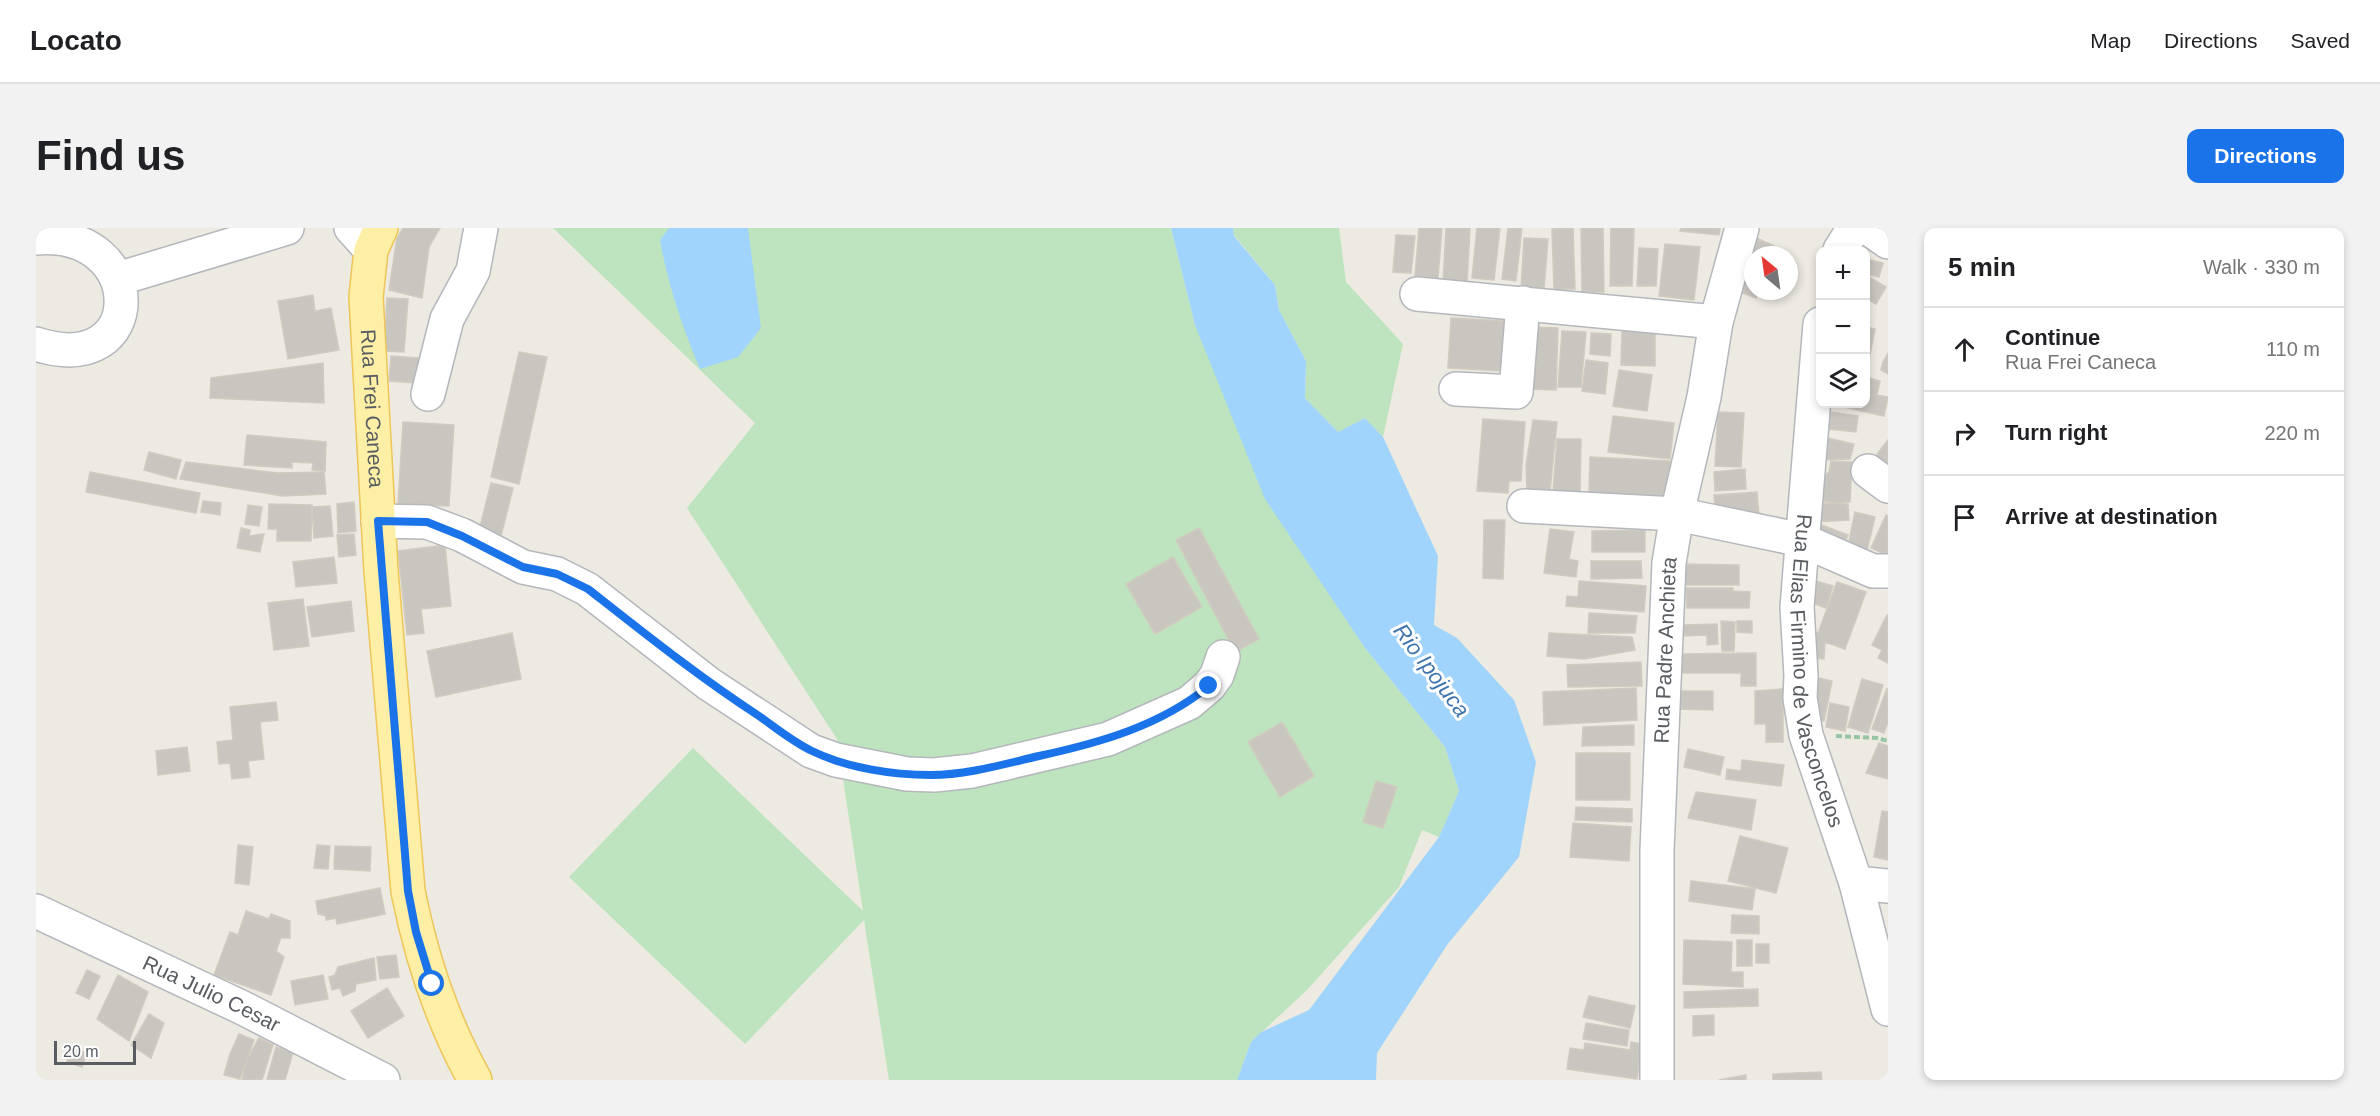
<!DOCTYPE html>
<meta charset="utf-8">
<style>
body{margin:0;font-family:Helvetica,sans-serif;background:#f2f2f2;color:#202124}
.controls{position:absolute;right:18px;top:18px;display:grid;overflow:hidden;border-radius:12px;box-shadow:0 3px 9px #0003}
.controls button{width:54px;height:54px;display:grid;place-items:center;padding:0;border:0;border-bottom:2px solid #e0e0e0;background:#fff;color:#202124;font:30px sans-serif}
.compass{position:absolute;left:1708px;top:18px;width:54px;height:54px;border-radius:50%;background:#fff;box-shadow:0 3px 9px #0003;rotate:331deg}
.scale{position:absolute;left:18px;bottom:15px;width:82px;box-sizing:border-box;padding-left:6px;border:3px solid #595d62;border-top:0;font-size:16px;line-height:21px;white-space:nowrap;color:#595d62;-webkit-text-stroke:4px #fff;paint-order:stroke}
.stop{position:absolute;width:18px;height:18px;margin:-14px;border:4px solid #1a73e8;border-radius:50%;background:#fff}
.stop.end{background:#1a73e8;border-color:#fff;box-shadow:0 2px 6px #0008}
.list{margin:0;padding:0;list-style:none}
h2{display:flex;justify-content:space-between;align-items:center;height:78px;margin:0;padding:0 24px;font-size:26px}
h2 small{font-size:20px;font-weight:400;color:#757577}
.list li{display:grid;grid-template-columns:39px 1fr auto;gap:18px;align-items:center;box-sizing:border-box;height:84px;padding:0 24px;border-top:2px solid #e0e0e0}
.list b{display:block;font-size:22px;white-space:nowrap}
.list p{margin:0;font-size:20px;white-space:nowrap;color:#757577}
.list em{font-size:20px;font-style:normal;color:#757577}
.icon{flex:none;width:33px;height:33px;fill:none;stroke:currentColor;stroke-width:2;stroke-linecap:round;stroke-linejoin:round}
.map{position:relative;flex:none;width:1852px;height:852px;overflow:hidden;border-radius:12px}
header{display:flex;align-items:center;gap:36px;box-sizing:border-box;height:84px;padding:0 30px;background:#fff;border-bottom:2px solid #e0e0e0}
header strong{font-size:28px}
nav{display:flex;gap:33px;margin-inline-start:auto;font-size:21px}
.intro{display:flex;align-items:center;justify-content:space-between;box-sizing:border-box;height:144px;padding:0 36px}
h1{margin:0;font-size:42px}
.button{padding:15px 27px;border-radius:12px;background:#1a73e8;color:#fff;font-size:21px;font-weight:700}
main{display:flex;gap:36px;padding:0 36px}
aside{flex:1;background:#fff;border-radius:12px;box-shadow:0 3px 9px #0003}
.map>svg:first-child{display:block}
.green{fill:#bde4be}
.water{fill:#a0d4fd}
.building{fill:#c9c6c0;stroke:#d1cbbf;stroke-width:1.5}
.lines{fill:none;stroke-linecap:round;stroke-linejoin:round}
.minor-casing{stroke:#b4b7bb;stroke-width:36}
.major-casing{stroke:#eec558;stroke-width:36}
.path{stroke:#97c4a4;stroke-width:4;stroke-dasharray:6 3;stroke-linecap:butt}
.minor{stroke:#fff;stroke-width:33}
.major{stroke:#fdefa5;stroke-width:33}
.route{stroke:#1a73e8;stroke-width:8}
.labels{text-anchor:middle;stroke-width:6;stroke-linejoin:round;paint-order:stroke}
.street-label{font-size:21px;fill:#595d62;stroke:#fff}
.water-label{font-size:22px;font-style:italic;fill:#3f74ae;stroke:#fff}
</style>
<header>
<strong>Locato</strong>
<nav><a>Map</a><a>Directions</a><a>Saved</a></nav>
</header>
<div class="intro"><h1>Find us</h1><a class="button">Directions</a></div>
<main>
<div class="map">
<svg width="1852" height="852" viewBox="0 0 1852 852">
<rect width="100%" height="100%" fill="#eceae1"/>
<path class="green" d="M517 0H1135L1159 97 1329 420 1409 519 1423 563 1403 609 1386 602 1363 659 1271 762 1215 814 1201 852H853L828 692 709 816 533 649 657 520 827 683 801 511 651 280 719 195Z
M1197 0H1303L1310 54 1367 116 1347 209 1329 190 1302 204 1269 170 1270 133 1243 82 1239 57 1198 7Z"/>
<path class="water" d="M633 0H712L725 100 702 129 664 141C646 98 632 57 624 12Z
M1135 0H1197L1198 8 1239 57 1243 82 1270 133 1269 170 1302 204 1329 190 1347 209 1402 328 1398 397 1421 410 1478 472 1500 534 1483 629 1411 717 1341 825 1340 852H1201L1215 814 1225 804 1273 782 1403 609 1423 563 1409 519 1329 420 1229 271 1159 97Z"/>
<path class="building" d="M367 0H404L393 19 386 70 353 62 361 10Z
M1383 0H1406L1402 50 1379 48Z
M1410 0H1434L1431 55 1407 54Z
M1441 0H1464L1458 52 1436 50Z
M1472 0H1486L1480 53 1466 51Z
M1537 0 1539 61 1518 62 1516 1Z
M1545 0H1567L1568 64H1546Z
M1575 0H1598L1596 58H1574Z
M1645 0H1684L1683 7 1644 3Z
M1360 7 1379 8 1375 45 1357 44Z
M1718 9 1738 18 1735 27H1717V63H1722L1720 70 1698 62Z
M1488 10 1512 11 1508 62 1485 61Z
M1629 16 1664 19 1658 72 1623 68Z
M1603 20 1622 21 1620 58H1601Z
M1830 31 1847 35 1843 49 1830 46Z
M1835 50 1850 59 1840 76 1830 70V59Z
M277 67 279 83 295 80 303 122 252 131 242 73Z
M351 70 372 71 368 124 348 123Z
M1415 90 1470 93 1466 143 1412 140Z
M1496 99 1522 100 1520 162 1494 161Z
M1830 99 1839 101 1833 131H1830Z
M1586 102H1619V138L1585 137Z
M1526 103 1550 104 1545 159H1522Z
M1555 105 1575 106 1574 128 1554 126Z
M483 124 511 129 483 256 455 249Z
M1852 125V146L1845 142 1847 134Z
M355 128 383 130 381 155 353 153Z
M1550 132 1572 135 1569 166 1546 163Z
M287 135 288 175 174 170 175 150Z
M1583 142 1616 147 1611 183 1577 178Z
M1830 149 1844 153 1841 167 1852 169 1848 188 1795 176H1830Z
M1682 184 1708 185 1705 239 1679 238Z
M1794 184 1822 188 1820 204 1792 201Z
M1577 188 1638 195 1634 231 1572 224Z
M1447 191 1489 194 1485 253H1473L1472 265 1441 263Z
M1497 192 1521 194 1514 263 1491 262 1490 237Z
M367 194 418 197 413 278 362 276Z
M211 207 290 214 289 243 276 242 277 235 256 234V240L208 237Z
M1791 210 1818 216 1814 231 1785 232Z
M1521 211H1545L1544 264 1517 265Z
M1852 212V238L1838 230Z
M113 224 145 232 140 251 108 242Z
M1554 229 1634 233 1632 271 1553 267Z
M1795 233 1816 234 1814 274 1797 275 1776 271 1786 249 1793 244Z
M150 234 242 245 288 244 290 266 246 268 144 251Z
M1709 241 1710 261 1679 263 1678 244Z
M54 244 164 265 160 285 50 264Z
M455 255 477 260 464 312 442 307Z
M1721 264 1723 289 1680 292 1678 267Z
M167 273 185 275 184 287 165 284Z
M318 274 320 303 302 305 301 276Z
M1777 275 1812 276 1813 292 1775 294Z
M233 276 276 277 275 313H241V301H232Z
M212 277 226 279 223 298 209 296Z
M294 278 297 308 278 310 276 279Z
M1819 284 1839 289 1830 327 1811 323Z
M1850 287 1852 288V328L1835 320Z
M1448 292H1469L1467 351 1447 350Z
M1783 296 1812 307 1806 323 1776 311Z
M205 300 214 302 213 308 228 306 224 324 201 320Z
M1163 300 1223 411 1199 424 1140 312Z
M1514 301 1538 304 1533 331 1542 333 1540 349 1508 345Z
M1609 302V324H1556V303Z
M318 306 320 327 303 329 301 307Z
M409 317 415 378 385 381 388 405 371 407 362 323Z
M298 329 301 355 260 359 257 334Z
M1137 329 1166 379 1119 406 1090 356Z
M1555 333H1605L1606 350 1555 351Z
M1647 336 1703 337V357H1647Z
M1543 353 1610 358 1608 384 1530 378 1531 368 1542 369Z
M1780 353 1797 358 1790 380 1773 374Z
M1801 354 1830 364 1809 421 1789 414 1788 431 1771 429 1774 404 1782 405Z
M1650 360H1697V363L1714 364 1713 380H1651Z
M267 371 273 418 238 422 232 375Z
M315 373 318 403 276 409 271 379Z
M1553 385 1601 388 1599 405H1552Z
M1851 387H1852V435L1842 430 1846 422 1836 417Z
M1685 393 1699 394 1698 423H1686Z
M1701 393H1716V405L1701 404Z
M1681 396 1682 416 1671 417V407L1648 408 1647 397Z
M476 405 485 451 400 469 391 423Z
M1513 405 1596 409 1599 422 1548 431 1511 428Z
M1720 425V458H1705V445H1644L1645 426Z
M1605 434 1606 458 1532 459 1531 437Z
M1779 449 1796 453 1788 493 1771 490Z
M1826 451 1847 457 1832 505 1812 499Z
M1600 460 1601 492 1508 497 1507 464Z
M1851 460 1852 494 1848 505 1836 501Z
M1747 461V514H1730V496H1719V463Z
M1641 463H1677V482L1641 481Z
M240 474 242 492 224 494 228 531 212 533 214 549 196 551 194 535 183 536 181 514 197 512 194 479Z
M1794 475 1813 479 1809 503 1790 499Z
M1246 494 1278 548 1244 569 1212 514Z
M1598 497V517L1546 518 1547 499Z
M1843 515 1852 518V551L1830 545Z
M151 519 154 543 122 547 120 523Z
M1652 521 1688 529 1684 547 1648 539Z
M1540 525H1594V572H1540Z
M1706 532 1748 537 1745 558 1690 551 1691 541 1705 543Z
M1340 553 1361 559 1347 600 1327 594Z
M1660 564 1720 572 1715 602 1652 590Z
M1540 579 1596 581V594L1539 592Z
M1846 583 1852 584V632L1838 629Z
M1537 595 1595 599 1593 633 1534 629Z
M1704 608 1752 620 1740 665 1692 653Z
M202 617 217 619 213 657 199 655Z
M281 617 294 618 292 641 278 640Z
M299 618 335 619 334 643 298 641Z
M1655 653 1719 661 1716 682 1653 673Z
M344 660 349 686 301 696 300 690 290 692V688L282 686 280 673Z
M210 683 233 691 235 686 254 693V710H245L240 723 248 729 235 767 178 747 194 704 202 707Z
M1696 687 1723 688V706L1695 705Z
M1648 712 1696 714 1695 744H1707V759L1647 756Z
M1701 712H1716V738H1701Z
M1720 716H1733V735H1720Z
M360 727 363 749 344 751 341 729Z
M338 730 340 752 320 756 319 763 307 768 304 760 296 762 293 749 299 747 302 739Z
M51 742 64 748 53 771 40 765Z
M82 747 112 764 93 813 61 791Z
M287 747 292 771 259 777 255 753Z
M351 760 368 788 332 810 315 783Z
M1722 761V778L1648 780V764Z
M1553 768 1599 778 1594 800 1547 789Z
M113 786 128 795 115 830 95 817Z
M1678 787V807L1657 808V788Z
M1550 795 1593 802 1591 818 1547 811Z
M203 806 218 812 204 851 188 847 194 826Z
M223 810 237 817 226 852H206L211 832Z
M1595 814 1606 816 1601 851 1531 841 1534 820 1548 822 1549 815 1594 822Z
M240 819 257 824 249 852 231 851Z
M35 820 51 825 46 839 31 834Z
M1785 844 1786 852H1737V846Z
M1710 847V852H1683Z"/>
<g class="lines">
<defs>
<g id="minor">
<path d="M315 0 335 22"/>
<path d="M1832 0 1852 14"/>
<path d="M0 10C113 0 114 153 0 116"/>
<path d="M1804 22 1818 0"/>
<path d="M85 50 251 0"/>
<path d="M1381 66 1680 94"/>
<path id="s1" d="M1784 96 1761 379 1765 447 1764 470 1770 507 1820 655 1852 781"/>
<path d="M1420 161 1480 164 1487 75"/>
<path d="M392 166 411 91 437 43 445 0"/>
<path d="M1832 243 1852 258"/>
<path d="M1488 278 1641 286 1766 312 1837 343H1852"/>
<path d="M342 293 391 294 426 307 487 339 521 346 551 361 673 456 775 523 800 532 871 546 898 547 936 543 1072 511 1153 475 1173 458 1181 447 1187 429"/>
<path d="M1820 655 1852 658"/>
<path id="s2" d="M0 683 207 780 347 852"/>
<path id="s3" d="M1621 852V623L1633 335 1641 286 1668 169 1680 94 1706 0"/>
</g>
<g id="major">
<path id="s4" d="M345 0 335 22 330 69 345 343 372 663C385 729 406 793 439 852"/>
</g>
</defs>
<use href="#minor" class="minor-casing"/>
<use href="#major" class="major-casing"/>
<path class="path" d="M1800 508 1841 510 1852 513"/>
<use href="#minor" class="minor"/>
<use href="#major" class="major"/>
</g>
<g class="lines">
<path class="route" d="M396 756 380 704 372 663 342 293 391 294 426 308 487 339 521 346 552 361C608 405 663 449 723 488 740 500 757 514 776 523 811 540 857 547 895 547 931 547 968 536 1003 528 1063 515 1124 498 1173 458"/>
</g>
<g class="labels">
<g class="street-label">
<text dy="7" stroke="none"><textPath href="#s4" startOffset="183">Rua Frei Caneca</textPath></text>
<text dy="7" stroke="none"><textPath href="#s3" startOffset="430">Rua Padre Anchieta</textPath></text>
<text dy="7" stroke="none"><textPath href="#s1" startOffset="350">Rua Elias Firmino de Vasconcelos</textPath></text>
<text dy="7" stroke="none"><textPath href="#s2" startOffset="194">Rua Julio Cesar</textPath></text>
</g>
<g class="water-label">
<text transform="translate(1396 442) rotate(53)" y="8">Rio Ipojuca</text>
</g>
</g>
</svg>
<div class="controls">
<button>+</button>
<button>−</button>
<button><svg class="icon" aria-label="layers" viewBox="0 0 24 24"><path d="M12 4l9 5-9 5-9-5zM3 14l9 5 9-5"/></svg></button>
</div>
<svg class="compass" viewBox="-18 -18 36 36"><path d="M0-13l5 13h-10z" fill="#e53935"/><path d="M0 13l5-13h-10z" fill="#757577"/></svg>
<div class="scale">20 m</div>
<div class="stop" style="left:396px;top:756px"></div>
<div class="stop end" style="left:1173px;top:458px"></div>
</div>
<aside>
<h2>5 min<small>Walk · 330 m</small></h2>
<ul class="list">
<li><svg class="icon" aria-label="ahead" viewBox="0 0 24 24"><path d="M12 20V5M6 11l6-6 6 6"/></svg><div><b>Continue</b><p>Rua Frei Caneca</p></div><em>110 m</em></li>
<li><svg class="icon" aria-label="right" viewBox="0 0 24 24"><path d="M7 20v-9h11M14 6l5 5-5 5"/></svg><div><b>Turn right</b></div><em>220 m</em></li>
<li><svg class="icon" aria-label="arrive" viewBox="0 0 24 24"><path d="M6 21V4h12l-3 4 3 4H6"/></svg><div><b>Arrive at destination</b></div></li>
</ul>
</aside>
</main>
